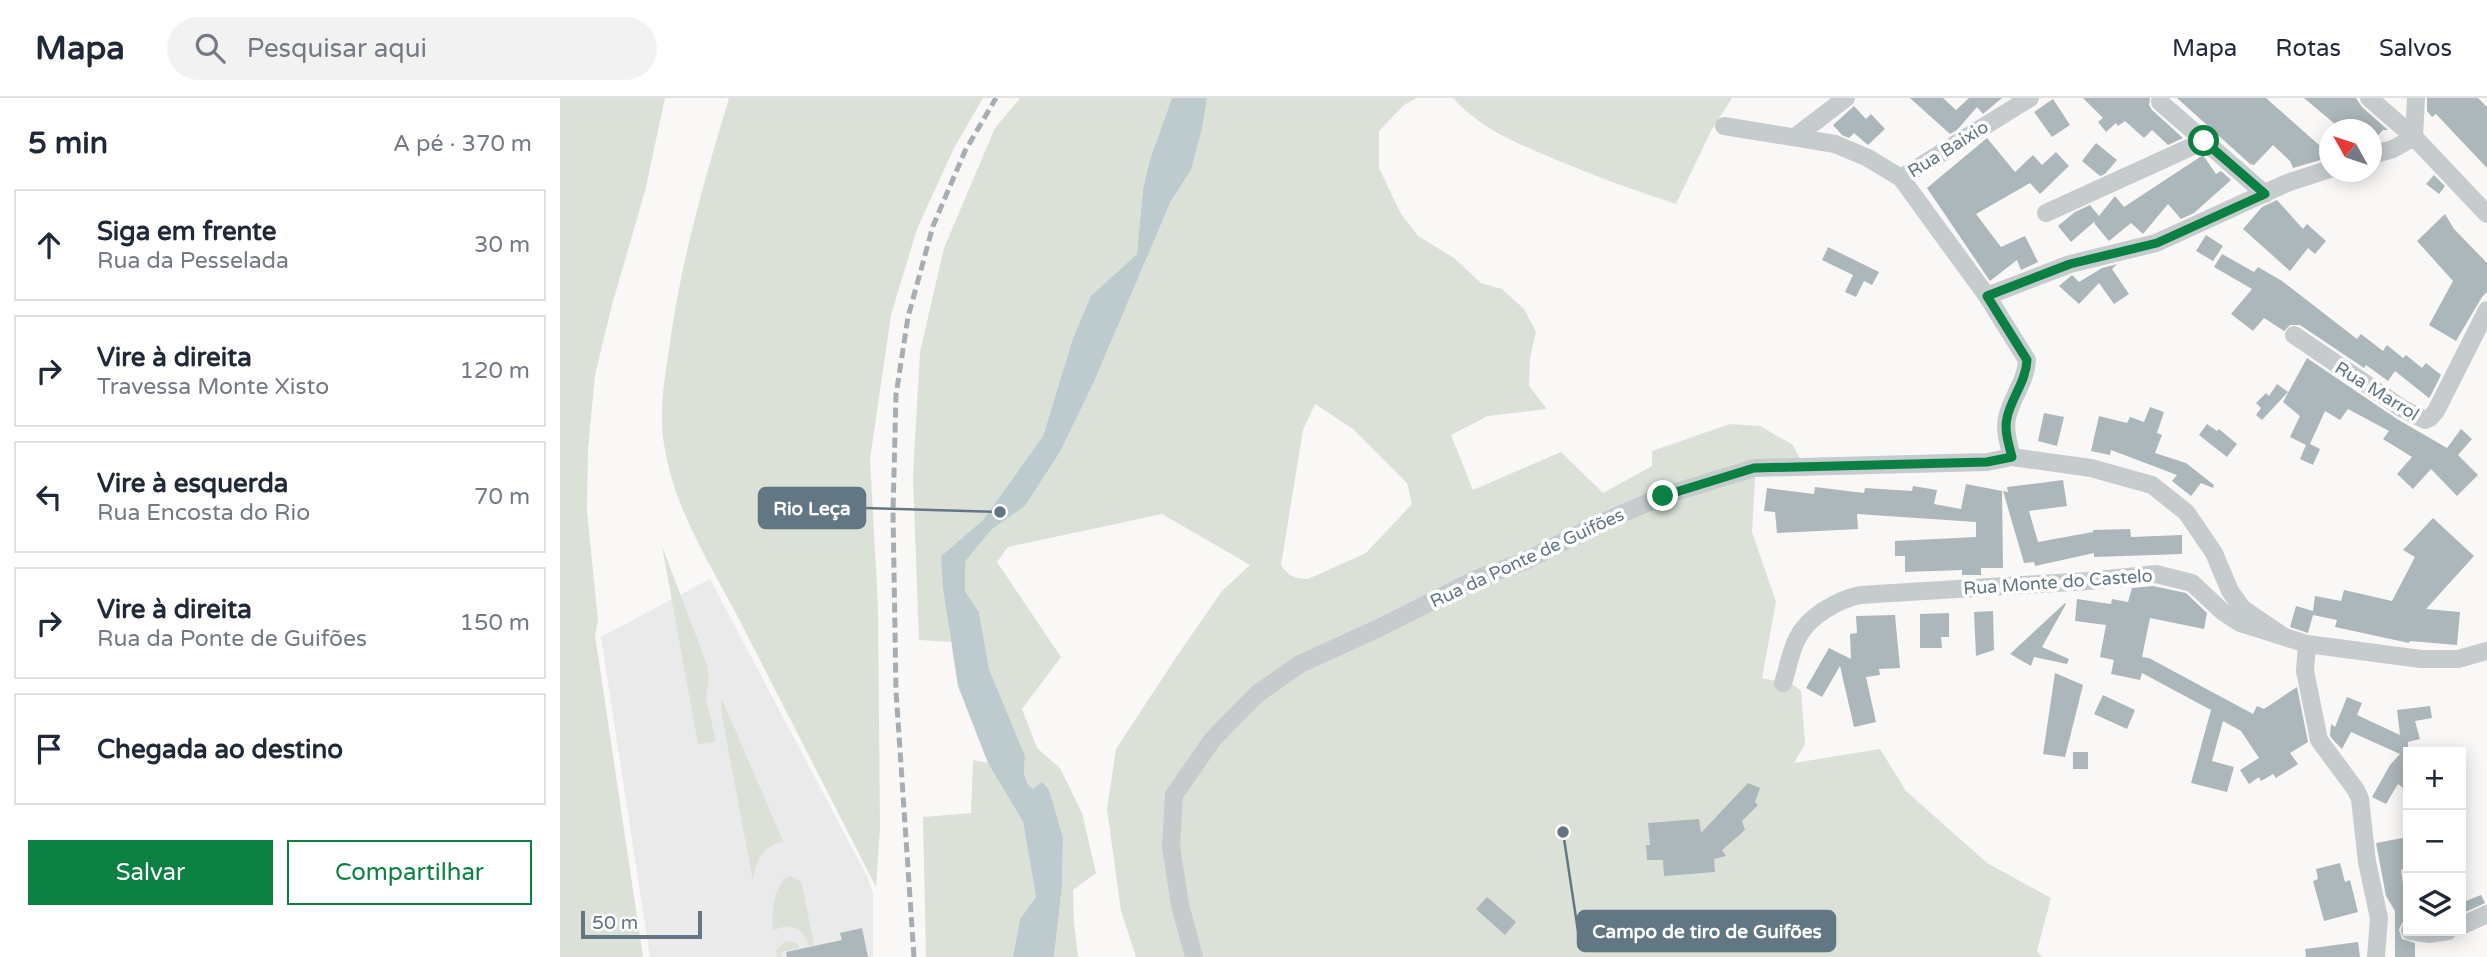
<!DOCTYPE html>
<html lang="pt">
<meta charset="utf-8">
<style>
body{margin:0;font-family:"Varela Round",sans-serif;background:#f2f2f3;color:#1f2937}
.controls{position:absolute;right:21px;bottom:21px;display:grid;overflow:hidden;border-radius:0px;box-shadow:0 4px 18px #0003}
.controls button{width:63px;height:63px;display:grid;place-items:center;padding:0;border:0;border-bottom:2px solid #e0e1e3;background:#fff;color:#1f2937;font:35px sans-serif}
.compass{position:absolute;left:1759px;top:21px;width:63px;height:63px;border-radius:50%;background:#fff;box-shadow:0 4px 18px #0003;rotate:310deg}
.scale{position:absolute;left:21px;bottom:18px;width:121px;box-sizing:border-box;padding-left:7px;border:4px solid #627783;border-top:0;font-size:19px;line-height:24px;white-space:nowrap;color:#627783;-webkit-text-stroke:5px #fff;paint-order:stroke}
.stop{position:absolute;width:21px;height:21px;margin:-16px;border:5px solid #0b8043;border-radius:50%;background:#fff}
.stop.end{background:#0b8043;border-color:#fff;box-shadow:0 2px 7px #0008}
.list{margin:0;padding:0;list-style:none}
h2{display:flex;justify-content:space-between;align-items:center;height:91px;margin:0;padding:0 28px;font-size:30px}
h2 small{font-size:23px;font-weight:400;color:#747a83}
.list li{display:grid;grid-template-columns:46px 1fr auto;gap:21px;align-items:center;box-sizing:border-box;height:112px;margin:0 14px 14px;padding:0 14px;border:2px solid #e0e1e3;border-radius:0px}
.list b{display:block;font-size:26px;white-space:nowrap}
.list p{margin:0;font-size:23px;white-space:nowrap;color:#747a83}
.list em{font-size:23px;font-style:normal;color:#747a83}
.actions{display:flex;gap:14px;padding:21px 28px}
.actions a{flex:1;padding:16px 0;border:2px solid #0b8043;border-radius:0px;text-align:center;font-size:24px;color:#0b8043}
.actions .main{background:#0b8043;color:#fff}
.icon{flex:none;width:38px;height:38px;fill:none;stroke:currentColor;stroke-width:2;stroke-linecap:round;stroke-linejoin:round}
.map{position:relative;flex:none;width:1927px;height:859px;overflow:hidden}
header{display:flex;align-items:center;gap:42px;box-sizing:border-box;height:98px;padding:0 35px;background:#fff;border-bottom:2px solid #e0e1e3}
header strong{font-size:33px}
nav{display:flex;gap:38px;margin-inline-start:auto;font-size:24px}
.search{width:490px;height:63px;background:#f2f2f3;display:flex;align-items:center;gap:18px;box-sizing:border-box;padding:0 24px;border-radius:38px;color:#747a83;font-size:26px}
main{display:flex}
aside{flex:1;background:#fff}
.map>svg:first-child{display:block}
.built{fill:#e9eae9}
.green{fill:#dbe1d6;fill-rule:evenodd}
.water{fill:#bdcbce}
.building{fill:#acb7bb}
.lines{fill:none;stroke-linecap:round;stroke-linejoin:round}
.street{stroke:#c6cbce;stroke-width:18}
.rail{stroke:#a6aeb3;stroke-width:5;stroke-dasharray:10 5;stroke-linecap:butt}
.route{stroke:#0b8043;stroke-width:9}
.labels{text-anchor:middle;stroke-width:7;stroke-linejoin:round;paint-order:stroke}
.street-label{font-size:18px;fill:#627783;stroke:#fff}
.leader{fill:none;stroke:#627783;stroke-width:2.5}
.callout-dot{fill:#627783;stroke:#fff;stroke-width:2.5}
.callout{fill:#627783;stroke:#627783;stroke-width:2.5}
.callout-label{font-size:19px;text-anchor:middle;font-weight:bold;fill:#fff}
</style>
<header>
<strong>Mapa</strong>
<div class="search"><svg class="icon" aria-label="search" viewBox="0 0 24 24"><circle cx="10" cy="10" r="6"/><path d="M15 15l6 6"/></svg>Pesquisar aqui</div>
<nav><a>Mapa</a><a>Rotas</a><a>Salvos</a></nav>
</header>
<main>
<aside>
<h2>5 min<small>A pé · 370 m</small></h2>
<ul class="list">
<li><svg class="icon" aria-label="ahead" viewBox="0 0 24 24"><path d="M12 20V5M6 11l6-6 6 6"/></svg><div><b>Siga em frente</b><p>Rua da Pesselada</p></div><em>30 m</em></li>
<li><svg class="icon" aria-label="right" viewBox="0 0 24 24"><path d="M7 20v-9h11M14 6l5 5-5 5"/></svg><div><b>Vire à direita</b><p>Travessa Monte Xisto</p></div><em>120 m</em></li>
<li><svg class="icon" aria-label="left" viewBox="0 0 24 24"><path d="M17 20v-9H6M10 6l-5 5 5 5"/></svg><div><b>Vire à esquerda</b><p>Rua Encosta do Rio</p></div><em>70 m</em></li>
<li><svg class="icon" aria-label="right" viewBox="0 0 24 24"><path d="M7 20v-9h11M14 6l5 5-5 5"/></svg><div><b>Vire à direita</b><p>Rua da Ponte de Guifões</p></div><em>150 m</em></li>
<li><svg class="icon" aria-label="arrive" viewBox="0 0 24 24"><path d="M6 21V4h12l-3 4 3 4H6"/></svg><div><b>Chegada ao destino</b></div></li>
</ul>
<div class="actions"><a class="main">Salvar</a><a>Compartilhar</a></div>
</aside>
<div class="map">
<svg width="1927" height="859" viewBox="0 0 1927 859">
<rect width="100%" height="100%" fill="#f9f8f6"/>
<path class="built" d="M150 481 308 780 313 796V859H90L41 539Z"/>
<path class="green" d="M0 0H105L85 93 52 207 35 277 28 351 27 413 38 522 35 537 83 859H0Z
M169 0H423L394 50 357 131 331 217 310 361 318 508 320 731 316 789C271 701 226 613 181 525 151 467 114 412 104 346 99 315 104 283 109 252 120 166 144 83 169 0Z
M460 0H612L590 61 583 91 577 156 531 199 513 240 483 338 423 422 381 458 391 544 359 542 353 379 360 254 384 150 435 30Z
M647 0H857L844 7 819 33V70L841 116 858 138 894 160 921 185 942 191 964 211 976 234 970 260 969 288 987 311 928 318 891 337 913 392 1001 354 1043 395 1092 368V353L1170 326 1200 328 1233 347 1244 369 1194 370 1195 381 1192 434 1216 504 1202 580 1234 587 1241 593 1245 646 1234 665 1320 651 1346 693 1427 765 1491 800 1477 853 1482 859H576L561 813 547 711 556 651 619 555 662 493 690 467 602 416 448 449 437 464 501 559 462 611 477 650 500 670 522 715 536 775 513 792 514 824 518 859H494L502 788 503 740 468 685 464 675 465 658 429 571 419 514 405 493V464L431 432 465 408 500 354 533 286 611 103 631 72 642 31ZM755 306 793 331 847 385 852 406 806 455 748 481C735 481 728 478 721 467L743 332Z
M893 0H1172L1152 31 1116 106C1076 93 1038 79 999 63 961 47 921 32 893 0Z
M102 448 147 567 149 579 146 601 156 643 138 646Z
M161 599 223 743C201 750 196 761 193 783L162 618Z
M413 662 428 665 463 724 476 799 460 821 453 859H366L363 719 411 715Z
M230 778 240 783 242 787 254 847 249 848C244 830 230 823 213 833 211 814 213 796 224 781Z
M231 843 238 846 239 850 221 854 222 859H217L216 852 225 844Z"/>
<path class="water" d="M612 0H647L642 31 631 72 611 103 533 286 500 354 465 408 431 432 405 464V493L419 514 429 571 465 658 464 675 468 686 473 691 482 684 489 692 503 740 502 788 494 859H453L460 821 476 799 463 724 428 665 398 588 383 490 381 458 423 422 483 338 513 240 531 198 577 156 583 91 590 61Z"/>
<path class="building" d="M1350 0H1383L1396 12 1409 0H1442L1423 16 1417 9 1397 32 1390 36Z
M1523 0H1590L1589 7 1592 12 1623 40 1608 47 1592 32 1584 40 1565 23 1558 28 1556 25 1546 34 1538 24 1543 20Z
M1617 0H1706L1767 54 1763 58 1764 61 1733 70 1730 63 1713 47 1694 67 1690 66Z
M1744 0H1796L1802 9 1828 32H1823L1811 45V32H1782Z
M1867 0H1918L1927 9V70L1876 16 1872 19 1867 13Z
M1493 1 1510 27 1492 39 1474 14Z
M1294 8 1306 21 1311 16 1325 31 1308 47 1294 35 1289 40 1282 37 1273 27Z
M1427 40 1455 74 1473 57 1482 67 1496 54 1509 68 1480 96 1470 85 1416 116 1441 149 1465 138 1478 164 1461 172 1457 162 1430 183 1367 90Z
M1536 45 1557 62 1545 76 1540 78 1522 63Z
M1643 57 1656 76 1661 73 1671 82 1634 115 1621 121 1608 106 1583 136 1571 125 1549 143 1534 125 1535 123 1511 144 1498 128 1515 114 1530 107 1539 118 1555 98 1564 109Z
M1874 77 1885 88 1879 96 1866 86Z
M1717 102 1743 131 1747 126 1766 143 1755 156 1748 150 1730 173 1683 131 1702 109Z
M1885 116 1894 131 1927 165V194L1922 199 1896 243 1869 227 1893 183 1857 143Z
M1646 137 1663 148 1653 163 1636 153Z
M1268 149 1319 174 1312 187 1304 183 1296 199 1285 194 1293 177 1262 162Z
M1662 156 1694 174 1698 169 1722 183 1797 241 1801 236 1823 253 1827 247 1843 260 1846 257 1862 270 1866 265 1881 277 1871 297 1869 300 1835 273 1828 283 1806 267 1804 270 1740 227H1730L1724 233 1704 220 1693 233 1671 216 1692 191 1654 169Z
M1557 166 1552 171 1569 196 1554 206 1539 185 1519 206 1499 188 1512 177 1519 184 1542 170Z
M1747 260 1837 321 1887 350 1901 331 1912 341 1898 357 1918 377 1897 398 1871 371 1853 391 1837 376 1852 359 1823 341 1829 333 1788 311 1780 322 1765 313 1750 346 1760 351 1753 367 1740 361 1746 347 1730 339 1740 318 1723 304Z
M1717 286 1728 294 1702 322 1696 317 1701 310 1696 305 1706 295 1709 298Z
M1590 309 1604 314 1597 335 1602 337 1595 355 1626 365 1654 387 1653 390 1641 385 1631 398 1612 383 1617 377 1551 352 1550 357 1531 353 1539 318 1567 325 1570 319 1584 324Z
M1484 315 1504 319 1497 348 1478 343Z
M1647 326 1657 333 1659 331 1677 346 1667 359 1639 337Z
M1503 382 1507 408 1469 413 1478 444 1533 434V432L1570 431 1571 439 1622 437V456L1534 459V455L1475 468 1474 464 1464 465 1443 393 1448 394 1447 389Z
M1406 386 1442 393 1443 470H1421V477H1402V472L1345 474V458H1335V443L1416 439V424L1297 416 1298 431 1217 435 1215 414 1204 413 1207 390 1254 396 1255 389 1304 395 1305 390 1352 393 1353 388 1377 392 1374 406 1401 411Z
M1873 420 1914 458 1866 511 1900 514 1897 547 1850 543 1849 545 1775 529 1777 522 1753 517 1748 535 1730 529 1736 508 1753 513 1755 498 1781 503 1784 492 1832 503 1855 459 1843 452Z
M1593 488 1626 495 1647 515 1644 531 1590 520 1582 559 1589 560 1693 616 1697 608 1704 611 1737 589 1748 644 1730 655 1738 666 1716 680 1713 676 1701 683 1699 679 1689 686 1680 672 1699 660 1681 633 1663 623 1652 663 1674 669 1667 694 1631 685 1651 612 1582 575 1580 582 1551 576 1554 562 1540 559 1546 527 1515 523 1517 501 1551 506 1552 501 1568 504 1572 490Z
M1505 505 1506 506 1482 549 1509 561 1507 566 1474 559 1471 568 1450 556Z
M1433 513 1434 552 1416 558 1414 514Z
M1389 515V539H1381L1382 550H1360V516Z
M1335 517 1340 570 1319 571 1320 577 1306 579 1316 624 1294 629 1280 568 1262 599 1246 590 1269 550 1291 561 1290 536 1297 535 1296 518Z
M1495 575 1523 587 1505 659 1483 656Z
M1543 597 1575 612 1567 631 1534 616Z
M1787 599 1802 605 1797 617 1840 637 1837 612 1870 608 1872 620 1855 623 1860 641 1848 644V694L1838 686 1826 706 1812 699 1830 667 1840 656 1791 634 1782 651 1775 644 1770 638 1771 626 1775 629Z
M1513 654H1528V671H1513Z
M1188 685 1200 690 1195 704 1198 707 1182 723 1185 732 1162 752 1166 758 1154 761 1155 774 1104 778 1103 762H1087L1086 747H1090L1088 725 1139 721 1141 735Z
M1848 739V771L1841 772 1843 786 1848 795V822L1842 825 1839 832 1842 841 1855 845V859H1835V813L1826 798 1816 745Z
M1780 765 1785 784 1790 782 1798 814 1764 823 1753 783 1758 781 1756 771Z
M1921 797 1925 805 1901 816V805Z
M927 799 956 824 945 837 916 811Z
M302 830 308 859H227L226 854 282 842 280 835Z
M1798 844 1800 859H1746L1745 851Z"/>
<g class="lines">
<path class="street" d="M1809 0 1854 39 1927 116
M1600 4 1705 96
M1164 28 1275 46 1308 60 1341 80 1427 198 1467 262C1466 284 1451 300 1447 320 1444 333 1449 347 1452 359
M1235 39 1286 0
M1854 39 1856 0
M1812 57 1833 51 1854 39
M1341 80 1470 0
M1486 115 1644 43
M1427 198 1510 166 1596 145 1727 85 1770 71
M1734 237 1843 311 1865 322 1870 320 1876 313 1927 212
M1747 546 1745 573 1759 642 1796 692 1800 701 1807 764 1819 820 1816 859
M1223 585C1228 571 1230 554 1237 541 1247 519 1277 502 1300 497L1528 483 1596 476 1632 485 1663 514 1680 525 1747 546 1861 561H1898L1927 553
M1901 828 1927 816
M1850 833 1869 836 1888 833
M634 859 620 807 611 748 614 697 653 641 697 596 740 566 819 530 916 481 965 463 1043 424 1103 398 1194 370 1427 364 1452 359 1531 370 1592 387 1626 414 1654 455 1670 493 1683 511 1723 538"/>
<path class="rail" d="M354 859 336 593 333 414 336 297 348 219 373 128 405 53 436 0"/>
</g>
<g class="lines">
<path class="route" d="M1103 398 1194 370 1427 364 1452 359C1449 347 1444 333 1447 320 1451 300 1466 284 1467 262L1427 198 1510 166 1597 145 1705 96 1644 43"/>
</g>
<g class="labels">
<g class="street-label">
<text transform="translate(1388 51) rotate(-32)" y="6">Rua Baixio</text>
<text transform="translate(1817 293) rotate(32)" y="6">Rua Marrol</text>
<text transform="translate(967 460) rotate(-25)" y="6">Rua da Ponte de Guifões</text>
<text transform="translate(1498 484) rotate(-4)" y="6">Rua Monte do Castelo</text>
</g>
</g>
<path class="leader" d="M440 414L305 410M1003 734L1018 833"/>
<g class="callout-dot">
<circle cx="440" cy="414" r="7"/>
<circle cx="1003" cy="734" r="7"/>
</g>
<g class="callout">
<rect x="199" y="390" width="106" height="40" rx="7"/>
<rect x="1018" y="813" width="257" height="40" rx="7"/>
</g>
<g class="callout-label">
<text x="252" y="417">Rio Leça</text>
<text x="1147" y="840">Campo de tiro de Guifões</text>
</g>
</svg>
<div class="controls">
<button>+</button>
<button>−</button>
<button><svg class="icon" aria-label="layers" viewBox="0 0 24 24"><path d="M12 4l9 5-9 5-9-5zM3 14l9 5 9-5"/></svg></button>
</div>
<svg class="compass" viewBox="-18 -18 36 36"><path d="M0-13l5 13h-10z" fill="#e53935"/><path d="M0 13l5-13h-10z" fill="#747a83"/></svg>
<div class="scale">50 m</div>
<div class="stop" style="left:1644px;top:43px"></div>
<div class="stop end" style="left:1103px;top:398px"></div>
</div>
</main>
